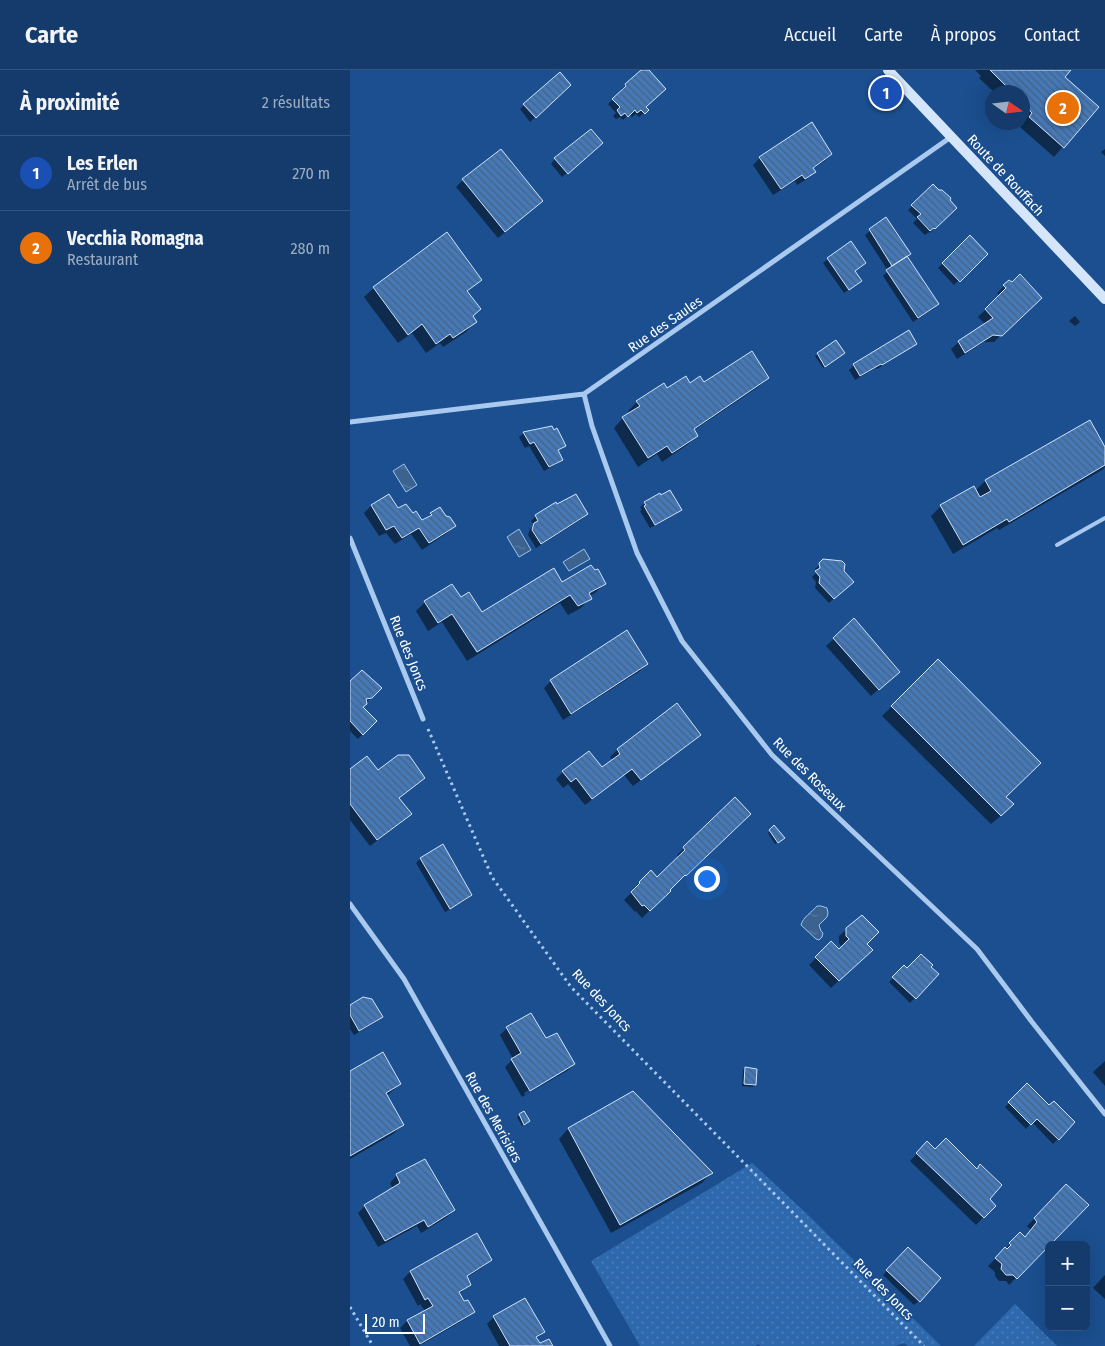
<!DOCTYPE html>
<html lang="fr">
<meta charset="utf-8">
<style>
body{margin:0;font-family:"Fira Sans Condensed",sans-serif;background:#214673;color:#f1f3f6}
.controls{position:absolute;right:15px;bottom:15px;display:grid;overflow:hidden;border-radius:8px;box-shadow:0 5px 20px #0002}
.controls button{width:45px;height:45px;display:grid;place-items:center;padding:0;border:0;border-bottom:1px solid #33557e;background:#143b6b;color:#f1f3f6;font:25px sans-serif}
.compass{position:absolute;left:635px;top:15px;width:45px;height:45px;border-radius:50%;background:#143b6b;box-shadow:0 5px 20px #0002;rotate:104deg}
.scale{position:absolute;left:15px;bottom:12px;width:60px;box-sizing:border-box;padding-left:5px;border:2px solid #fff;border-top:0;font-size:14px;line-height:18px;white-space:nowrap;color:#fff;-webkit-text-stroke:4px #1b4f8f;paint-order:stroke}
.you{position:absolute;left:356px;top:808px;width:18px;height:18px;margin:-12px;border:4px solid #fff;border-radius:50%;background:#1a73e8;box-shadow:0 0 0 8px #1a73e833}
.badge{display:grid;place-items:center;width:32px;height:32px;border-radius:50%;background:#8c9099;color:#fff;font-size:16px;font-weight:700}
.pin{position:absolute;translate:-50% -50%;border:2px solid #fff;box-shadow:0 1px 5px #0006}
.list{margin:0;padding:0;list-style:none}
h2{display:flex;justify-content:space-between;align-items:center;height:65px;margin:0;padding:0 20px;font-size:21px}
h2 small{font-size:16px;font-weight:400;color:#9dadc1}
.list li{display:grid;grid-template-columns:32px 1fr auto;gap:15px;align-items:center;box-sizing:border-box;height:75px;padding:0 20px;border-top:1px solid #33557e}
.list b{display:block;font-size:19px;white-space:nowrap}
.list p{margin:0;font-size:16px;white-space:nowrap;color:#9dadc1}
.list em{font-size:16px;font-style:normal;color:#9dadc1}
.map{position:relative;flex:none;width:755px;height:1276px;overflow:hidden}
header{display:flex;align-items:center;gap:30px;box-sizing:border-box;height:70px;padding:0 25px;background:#143b6b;border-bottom:1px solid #33557e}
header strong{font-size:24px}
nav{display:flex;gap:28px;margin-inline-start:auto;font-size:18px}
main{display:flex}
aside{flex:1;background:#143b6b}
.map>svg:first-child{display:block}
.grass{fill:url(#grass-dots)}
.water{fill:url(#water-ripples);stroke:#9cc4f0}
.shadow{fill:#0007;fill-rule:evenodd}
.building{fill:url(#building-back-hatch);stroke:#cfe3fa}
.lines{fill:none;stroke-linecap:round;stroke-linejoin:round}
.path{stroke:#a9c9ee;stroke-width:3;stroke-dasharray:2.5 4;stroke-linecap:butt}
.lane{stroke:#a9c9ee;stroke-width:4}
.street{stroke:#a9c9ee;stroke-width:5}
.secondary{stroke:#d6e6fa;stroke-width:10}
.labels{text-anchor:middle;stroke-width:4;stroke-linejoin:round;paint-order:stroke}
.street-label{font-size:14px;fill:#fff;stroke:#1b4f8f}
</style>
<header>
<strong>Carte</strong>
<nav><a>Accueil</a><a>Carte</a><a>À propos</a><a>Contact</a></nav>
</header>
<main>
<aside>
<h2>À proximité<small>2 résultats</small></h2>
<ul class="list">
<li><span class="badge" style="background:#1a4fb4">1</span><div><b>Les Erlen</b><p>Arrêt de bus</p></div><em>270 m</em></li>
<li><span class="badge" style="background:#e8710a">2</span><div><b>Vecchia Romagna</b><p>Restaurant</p></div><em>280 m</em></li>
</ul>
</aside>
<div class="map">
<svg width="755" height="1276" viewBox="0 0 755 1276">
<defs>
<pattern id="grass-dots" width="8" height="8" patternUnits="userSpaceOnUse" patternTransform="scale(1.25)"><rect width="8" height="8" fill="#2e69ad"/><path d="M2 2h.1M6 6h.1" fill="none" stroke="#4d80b9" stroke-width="1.8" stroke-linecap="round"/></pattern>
<pattern id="water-ripples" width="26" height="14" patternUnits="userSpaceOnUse" patternTransform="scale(1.25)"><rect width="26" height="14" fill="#3c6290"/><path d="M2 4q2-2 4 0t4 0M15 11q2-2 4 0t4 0" fill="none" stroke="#597aa1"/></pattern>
<pattern id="building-back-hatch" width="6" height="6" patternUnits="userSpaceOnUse" patternTransform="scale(1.25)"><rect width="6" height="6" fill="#4478b7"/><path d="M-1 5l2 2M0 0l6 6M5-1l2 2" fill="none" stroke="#486282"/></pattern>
</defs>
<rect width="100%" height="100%" fill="#1b4f8f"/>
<path class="grass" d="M402 1093 455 1142 591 1276H558L554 1273 545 1276H410L409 1274 405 1276H290L241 1191Z
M665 1234 707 1276H624Z"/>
<path class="water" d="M54 394 67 415 56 422 43 401Z
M169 459 181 480 169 487 157 467Z
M234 479 240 489 219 501 213 492Z
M467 836H471L477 838 478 843 477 847 469 855 471 861 473 863 472 867 469 870 466 869 451 855C453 847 462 842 467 836Z"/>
<path class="shadow" d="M293 0H297L294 37 297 40 289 47 286 44 282 47 279 44 273 50 270 47 266 49 263 46 266 43 258 34 272 21 271 19 276 15Z
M625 0H720L714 7 747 37 704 87 670 57 674 53 672 52V22H644L629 8 631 6Z
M220 15 180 52 170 39 174 35Z
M247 77 212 107 201 94 205 89Z
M755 79V86L751 82Z
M481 84 474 91 463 99 464 102 457 109 447 115 445 111 423 125 403 95 410 88Z
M113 110 184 138 148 168 106 117Z
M583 116 605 138 580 163 579 162 575 165 563 153 567 149 558 140Z
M536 149 556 187 588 234 583 239 563 252 533 206 538 201 515 165Z
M620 167 636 184 604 215 588 198Z
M478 189 504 202 505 215 494 223 473 193Z
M130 210 117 222 122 247 125 252 116 262 93 277 90 273 76 283 62 263 48 273 14 227 24 218Z
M654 216 690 227 644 272H634L607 289 601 279 609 272 635 254 628 247 649 226 647 223Z
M725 246 730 252 725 256 719 251Z
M486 272 492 285 473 298 465 286Z
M565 274 560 278 527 299 526 298 505 310 499 300 504 295Z
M418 308 408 317 343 361 347 366 337 375 312 392 307 384 288 397 264 358 273 348 280 344 278 341 287 332 317 320 354 314Z
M740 351 755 379V397L752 400 649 460 647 458 603 484 581 446 591 436 625 421 635 411Z
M174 363 215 375 207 382 212 389 207 394 194 401 179 376 175 378 169 367Z
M38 426 48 440 72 452 81 444 95 447 105 456 97 463 72 480 61 464 45 474 36 463 29 466 14 443 21 436Z
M311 427 330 440 326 444 300 458 290 441 292 440 290 437 295 433Z
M237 444 232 449 186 478 178 465 180 459 184 455 181 451 186 446Z
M474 491 493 501 498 516 479 533 465 518 466 512 462 507 466 503 465 499Z
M255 513 245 523 239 526 240 528 231 538 218 545 210 533 117 591 92 552 78 561 66 541 75 532 110 529 132 544 212 514Z
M504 550 548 602 521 626 476 576Z
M588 591 655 727 653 744 641 754 532 646Z
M297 594 290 601 213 650 194 618 201 611Z
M0 613 30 619 12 637 26 651 8 669 0 661Z
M327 635 342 672 283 716 274 705 235 735 218 714 213 718 206 709 213 702 251 699 263 690 260 687 267 680Z
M0 700 28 702 74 708 48 729 60 744 53 751 20 776 0 750Z
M385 729 399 744 328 812 327 811 318 820 319 821 292 848 286 841 285 842 274 830 284 820 283 819 301 802 307 809 329 788 327 785Z
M424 757 432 770 425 774 418 763Z
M93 776 121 825 116 830 95 842 66 793 70 789Z
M497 859 521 880 481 918 459 895 481 873 489 880 492 877 489 873V866Z
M554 897 557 899 579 897 588 904 560 933 539 912Z
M0 936 31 947 26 952 4 965 0 959Z
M157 958 196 970 224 994 217 1001 172 1027 155 997 163 989 150 965ZM217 997V1000L175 1025 174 1023Z
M755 991V1016L743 1002Z
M395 998 405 1015 403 1017 392 1016 393 1000Z
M0 1003 50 1014 40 1023 36 1026 53 1055 43 1064 0 1089Z
M677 1015 699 1037 724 1052 703 1074 682 1052 676 1059 655 1037Z
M283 1023 361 1103 352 1113 261 1163 209 1069 218 1059Z
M174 1042 176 1053 172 1056 167 1047Z
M577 1073 638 1129 644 1136 626 1155 560 1091Z
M47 1105 104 1140 97 1147 71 1163 67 1156 28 1177 8 1143 15 1136 43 1119 40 1113Z
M716 1116 737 1135 659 1215 656 1211H649L645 1206V1202L638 1196 670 1164 674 1168 681 1160 677 1156Z
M127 1165 140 1190 133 1197 116 1208 120 1214 109 1224 113 1233 124 1241 117 1248 69 1276H60L50 1258 57 1251 75 1241 70 1234 68 1236 53 1209 60 1202Z
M558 1179 569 1231 564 1235 533 1205Z
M755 1205V1229L743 1218Z
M144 1247 194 1262 186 1269 189 1275 201 1276H149L137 1254Z"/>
<path class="building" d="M291 0H299L316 19 296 37 299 40 295 44 291 40 287 43 285 40 278 47 275 43 271 46 267 40 270 37 262 29 276 16 275 14Z
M640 0H721L715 7 749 37 714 78 679 47 682 43 672 33V22H662Z
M210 2 221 15 186 48 173 34Z
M462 52 482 84 463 98 466 102 455 109 452 105 431 119 409 87Z
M241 59 253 73 218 104 204 88Z
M151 79 193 131 155 162 112 109Z
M583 114 589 120H592L601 128 600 130 607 138 585 159 584 158 580 161 567 147 571 144 561 135Z
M536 147 561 184 542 196 519 159Z
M97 162 132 210 117 221 131 239 123 246 127 252 103 268 100 264 86 274 72 254 58 265 23 217Z
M620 165 638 184 610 212 592 193Z
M501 171 516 193 505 201 512 211 499 220 477 188Z
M557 186 589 234 568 248 536 200Z
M670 204 692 228 652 266 643 265 615 283 608 271 643 248 635 239 656 218 653 215 659 210 662 212Z
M559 260 567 274 532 295 531 294 510 306 503 294Z
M486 270 495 283 475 297 467 283Z
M402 281 419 308 344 359 348 366 322 383 317 376 298 388 272 347 290 336 286 331 314 313 317 318 336 306 340 313 350 306 354 312Z
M740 350 755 377V395L659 452 657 449 613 475 590 435 624 416 630 427 641 421 635 410Z
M202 356 204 360 207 358 216 376 208 380 213 390 199 397 184 372 180 374 173 362Z
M320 420 332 440 305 455 294 436 296 435 294 432 310 423 311 425Z
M39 424 48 438 56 434 63 443 66 441 72 450 82 445 80 443 90 437 96 446 100 447 106 456 79 473 69 458 52 468 44 456 36 460 21 435Z
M226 424 238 444 191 474 182 460 184 453 188 451 185 445 206 432 207 434Z
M473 489 492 491 495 494 494 501 504 512 484 529 469 513 470 507 465 501 470 498 469 493Z
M241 495 245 500 248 499 256 514 239 523 242 529 228 536 220 525 127 582 102 544 88 553 74 531 102 514 111 527 119 522 132 542 204 498 212 512Z
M504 548 550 602 529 620 483 568Z
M277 560 298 594 221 644 200 610Z
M588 589 691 693 656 727 664 734 651 746 541 636Z
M12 600 32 618 22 628 16 629 17 634 13 637 27 651 13 665 0 651V611Z
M327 633 351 665 291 710 282 699 242 729 226 708 221 712 212 701 239 681 252 697 270 684 267 679Z
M48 685H59L75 708 49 728 62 744 27 770 0 734V699L17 686 28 700Z
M385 727 401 744 336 806 335 805 320 820 321 821 300 841 294 835 292 836 281 822 290 813 289 812 301 800 307 807 335 780 333 777Z
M424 755 435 768 428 773 419 760Z
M93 774 122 825 100 839 70 788Z
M512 845 529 862 517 874 523 880 489 911 465 887 481 871 489 879 499 869 496 866V858Z
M571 884 583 895 581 897 589 904 566 929 542 907 554 895 557 898Z
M13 927 22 929 33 947 9 961 0 945V935Z
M181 943 196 968 207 963 225 994 180 1021 161 989 171 983 156 957Z
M33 982 51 1014 36 1023 54 1055 0 1086V1001Z
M395 997 407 999 406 1015 394 1014Z
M677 1013 699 1035 704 1031 725 1052 709 1070 687 1049 681 1055 658 1032Z
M283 1021 363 1103 270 1155 218 1058Z
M174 1041 180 1051 174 1055 169 1044Z
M596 1068 627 1099 630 1094 652 1115 640 1129 646 1136 634 1148 566 1083 577 1071 585 1079Z
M75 1089 105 1140 78 1157 74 1150 35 1171 14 1135 50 1113 46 1104Z
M716 1114 739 1135 700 1175H699V1176L667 1209 663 1205H656L651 1199 652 1194 645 1188 655 1177 657 1179 661 1175 659 1173 670 1162 675 1167 687 1152 684 1148Z
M127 1163 142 1190 117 1206 121 1215 109 1222 114 1231 118 1230 125 1242 70 1274 57 1250 83 1236 78 1228 75 1230 60 1201Z
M558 1177 591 1208 570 1232 536 1200Z
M175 1228 195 1262 186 1267 190 1273 199 1269 203 1276H160L143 1246Z"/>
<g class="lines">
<path class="path" d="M78 659 142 807 221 917 574 1276
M0 1237 23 1276"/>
<path class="lane" d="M707 475 755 448"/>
<path class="street" d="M234 324 242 356 287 483 332 571 422 685 627 879 682 952 755 1044
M0 352 234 324 601 67
M0 468 73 649
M0 834 54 909 260 1276"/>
<path class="secondary" d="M538 0 755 229"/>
</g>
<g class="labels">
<g class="street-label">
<text transform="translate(656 105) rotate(47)" y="5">Route de Rouffach</text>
<text transform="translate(315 254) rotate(-35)" y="5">Rue des Saules</text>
<text transform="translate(59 583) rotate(68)" y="5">Rue des Joncs</text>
<text transform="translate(460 704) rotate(45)" y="5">Rue des Roseaux</text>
<text transform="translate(252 930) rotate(47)" y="5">Rue des Joncs</text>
<text transform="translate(144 1047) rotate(61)" y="5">Rue des Merisiers</text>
<text transform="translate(534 1219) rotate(46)" y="5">Rue des Joncs</text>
</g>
</g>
</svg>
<div class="controls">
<button>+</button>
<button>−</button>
</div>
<svg class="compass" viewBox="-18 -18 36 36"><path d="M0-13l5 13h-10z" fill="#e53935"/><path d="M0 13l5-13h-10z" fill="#9dadc1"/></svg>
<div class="scale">20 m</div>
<div class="you"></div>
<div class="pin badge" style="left:536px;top:23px;background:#1a4fb4">1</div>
<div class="pin badge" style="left:713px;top:38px;background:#e8710a">2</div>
</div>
</main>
